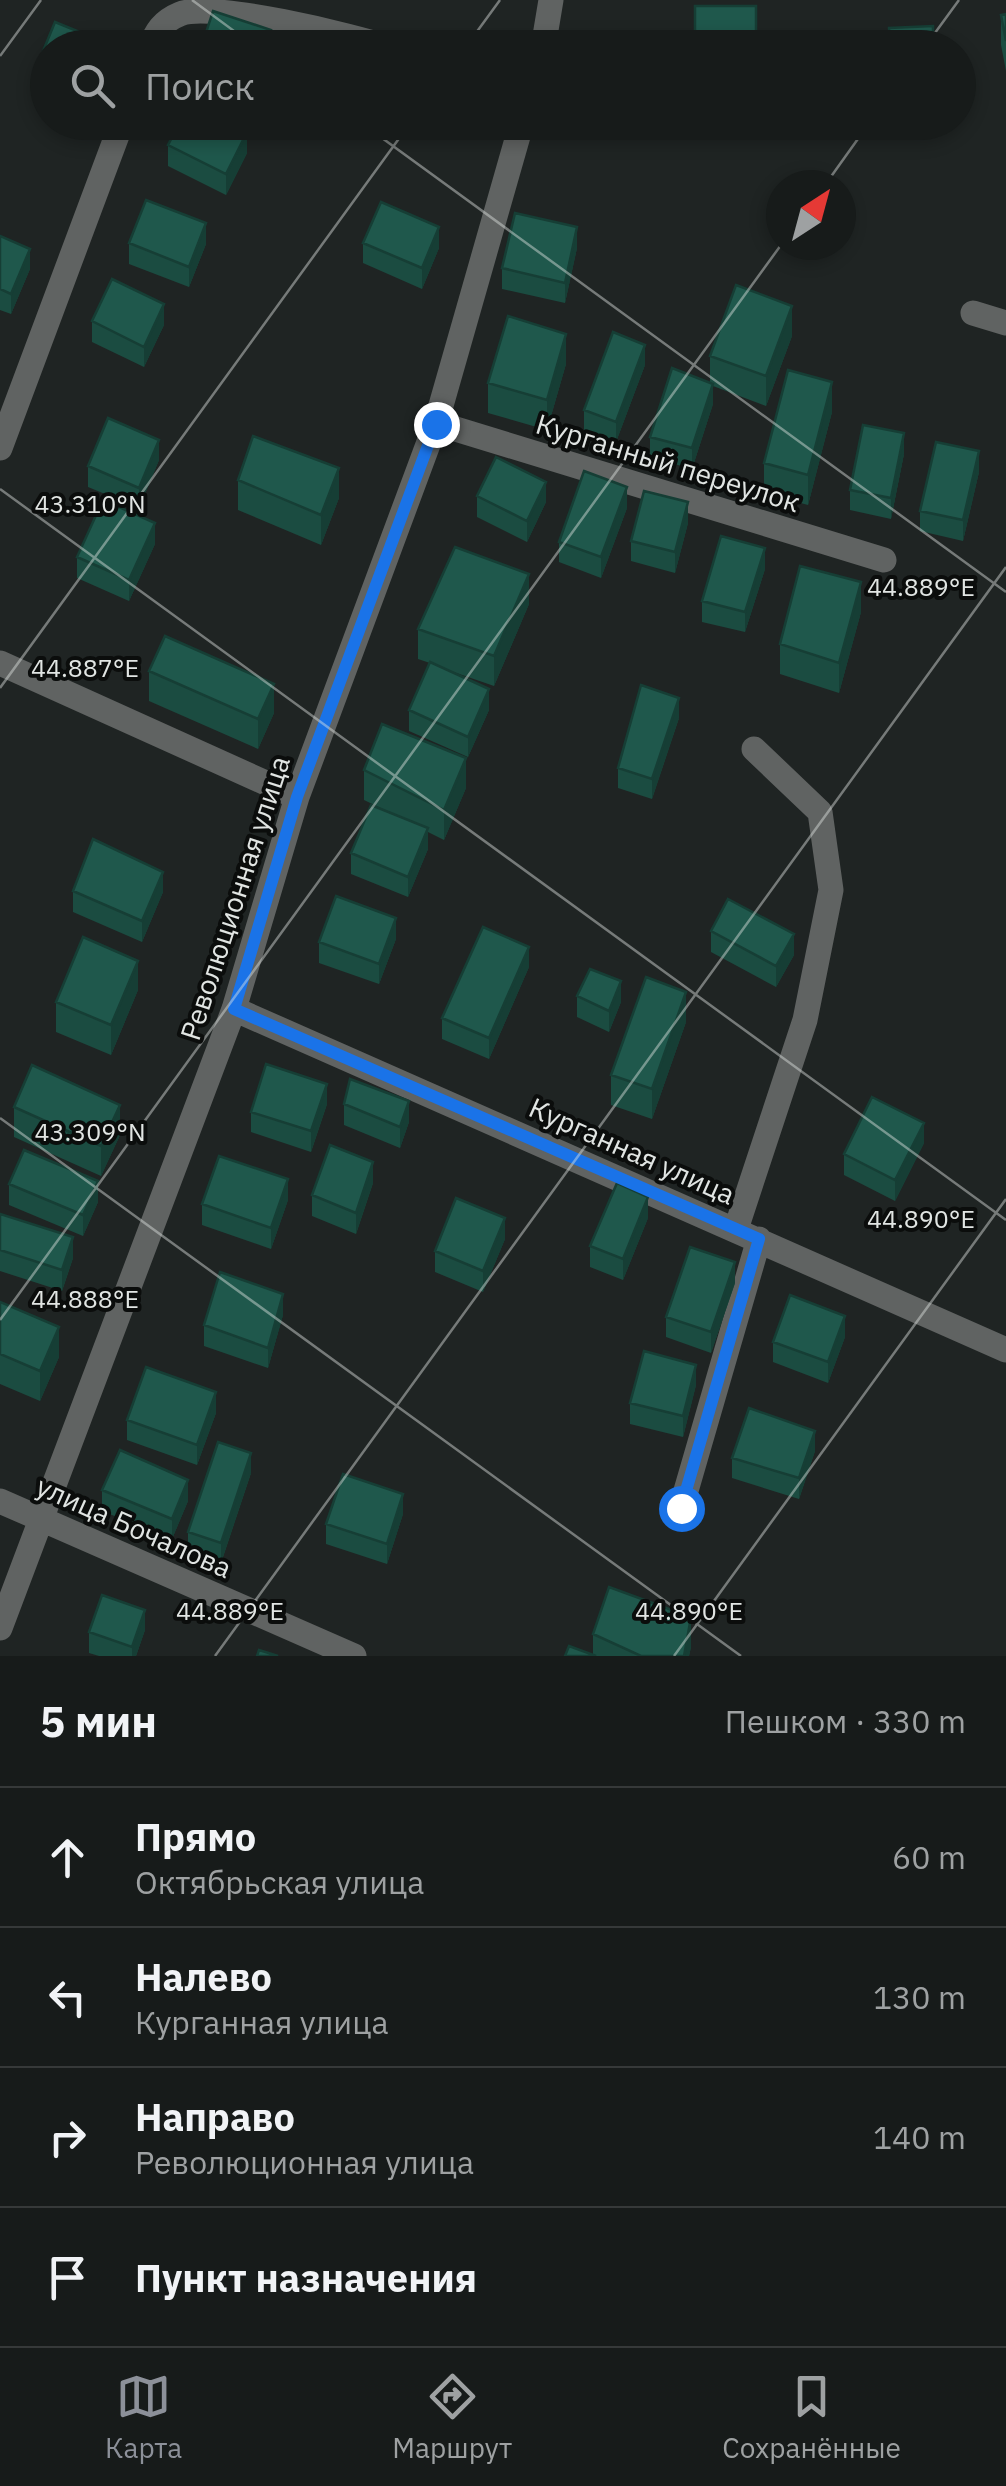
<!DOCTYPE html>
<html lang="ru">
<meta charset="utf-8">
<style>
body{margin:0;font-family:"IBM Plex Sans",sans-serif;background:#242827;color:#f1f3f6}
.compass{position:absolute;left:766px;top:170px;width:90px;height:90px;border-radius:50%;background:#171b1a;box-shadow:0 5px 15px #0003;rotate:36deg}
.stop{position:absolute;width:30px;height:30px;margin:-22px;border:8px solid #1a73e8;border-radius:50%;background:#fff}
.stop.end{background:#1a73e8;border-color:#fff;box-shadow:0 2px 10px #0008}
.list{margin:0;padding:0;list-style:none}
h2{display:flex;justify-content:space-between;align-items:center;height:130px;margin:0;padding:0 40px;font-size:42px}
h2 small{font-size:32px;font-weight:400;color:#9ea1a2}
.list li{display:grid;grid-template-columns:65px 1fr auto;gap:30px;align-items:center;box-sizing:border-box;height:140px;padding:0 40px;border-top:2px solid #363939}
.list b{display:block;font-size:38px;white-space:nowrap}
.list p{margin:0;font-size:32px;white-space:nowrap;color:#9ea1a2}
.list em{font-size:32px;font-style:normal;color:#9ea1a2}
.icon{flex:none;width:55px;height:55px;fill:none;stroke:currentColor;stroke-width:2;stroke-linecap:round;stroke-linejoin:round}
.map{position:relative;flex:none;width:1006px;height:1656px;overflow:hidden}
.search{position:absolute;background:#171b1a;box-shadow:0 5px 15px #0003;left:30px;right:30px;top:30px;height:110px;display:flex;align-items:center;gap:25px;box-sizing:border-box;padding:0 35px;border-radius:55px;color:#9ea1a2;font-size:38px}
.sheet{height:690px;background:#171b1a}
nav{display:flex;justify-content:space-around;align-items:center;box-sizing:border-box;height:140px;border-top:2px solid #363939;background:#171b1a;font-size:28px;color:#9ea1a2}
nav a{display:grid;justify-items:center;gap:5px}
nav .on{color:#8c9099}
.map>svg:first-child{display:block}
.lines{fill:none;stroke-linecap:round;stroke-linejoin:round}
.minor{stroke:#606362;stroke-width:25}
.wall{fill:#1b4c41}
.shaded-wall{fill:#163e35}
.building{fill:#1f584c;stroke:#163e35;stroke-width:2.5}
.route{stroke:#1a73e8;stroke-width:12}
.ticks{fill:none;stroke:#e1e5e3;stroke-width:2.5;stroke-opacity:0.45}
.labels{text-anchor:middle;stroke-width:8;stroke-linejoin:round;paint-order:stroke}
.street-label{font-size:28px;fill:#e1e5e3;stroke:#0b0d0c}
.ticks-label{font-size:25px;text-anchor:middle;fill:#e1e5e3;stroke:#0b0d0c;stroke-width:8;stroke-linejoin:round;paint-order:stroke}
</style>
<div class="map">
<svg width="1006" height="1656" viewBox="0 0 1006 1656">
<rect width="100%" height="100%" fill="#1f2423"/>
<g class="lines">
<path class="minor" d="M150 48C156 31 163 21 180 14 211 1 354 36 390 48
M543 48 551 0
M973 313 1006 323
M436 423 884 560
M0 448 122 122
M0 663 297 797
M234 1009 1006 1350
M736 1229 805 1020 831 890 820 812 754 749
M0 1501 354 1656
M681 1508 759 1239
M0 1628 234 1009 297 797 436 423 522 122"/>
</g>
<path class="wall" d="M1006 14V71L1001 45V15Z
M55 22 109 44V48H48V90L37 86V66Z
M168 145 247 153 226 195 168 166Z
M0 236 30 269 11 314 0 310Z
M129 243 206 244 189 287 129 264Z
M363 243 439 248 422 289 363 263Z
M577 248 565 303 502 289V268Z
M92 321 164 325 144 367 92 342Z
M792 336 766 406 713 386V404L692 469 650 457V437L710 383V356Z
M566 364 547 430 488 413V383Z
M645 365 616 442 584 430V410Z
M832 412 808 505 764 493V463Z
M904 454 891 519 850 510V490Z
M159 460 139 508 88 487V466Z
M979 472 963 541 920 531V511Z
M238 480 339 498 321 545 238 510Z
M477 496 546 502 527 542 477 517Z
M627 508 601 578 559 562V542Z
M688 523 675 573 631 561V541Z
M155 544 129 601 77 578V557Z
M765 569 745 632 702 622V601Z
M529 604 494 686 442 668 489 710 468 757 409 731V710L430 663 418 659V629Z
M861 612 839 693 780 674V644Z
M149 671 274 713 258 749 149 701Z
M679 718 652 799 618 788V768Z
M364 770 466 788 444 840 428 832V849L408 897 351 874V853L391 813 364 800Z
M73 891 163 892 142 942 73 912Z
M711 931 794 955 776 987 711 952Z
M396 939 379 984 319 963V942Z
M529 967 489 1059 442 1039V1018Z
M138 990 111 1055 56 1032V1002Z
M577 996 621 1002 609 1032 577 1017Z
M686 1022 652 1119 611 1105V1075Z
M327 1104 311 1152 251 1132V1112Z
M344 1104 409 1122 400 1148 344 1125Z
M14 1107 120 1135 101 1176 14 1137Z
M924 1143 895 1201 844 1175V1154Z
M373 1183 356 1234 312 1216V1195Z
M9 1184 98 1202 83 1236 9 1205Z
M288 1200 271 1249 202 1225V1204Z
M0 1214 73 1258 62 1291 0 1271Z
M648 1218 623 1280 590 1267V1246Z
M505 1239 483 1292 435 1272V1251Z
M735 1283 711 1353 666 1337V1317Z
M0 1302 59 1357 40 1401 0 1384Z
M283 1315 268 1368 204 1346V1325Z
M845 1337 828 1383 773 1362V1342Z
M696 1385 683 1437 630 1424V1403Z
M216 1413 197 1465 127 1440V1420Z
M815 1451 799 1499 732 1478V1458Z
M251 1473 221 1563 188 1553V1532Z
M102 1490 188 1501 172 1539 102 1511Z
M403 1514 387 1564 326 1544V1524Z
M145 1630 136 1656H99L89 1653V1632Z
M593 1634 691 1647 689 1656H565L593 1655Z"/>
<path class="shaded-wall" d="M271 30V48H265Z
M247 132V153L226 195V174Z
M206 223V244L189 287V267Z
M439 227V248L422 289V268Z
M577 227V248L565 303V283Z
M30 249V269L11 314V294Z
M164 304V325L144 367V347Z
M792 306V336L766 406V376Z
M566 334V364L547 430V400Z
M645 345V365L616 442V422Z
M832 382V412L808 505V475Z
M713 384V404L692 469V448Z
M904 433V454L891 519V498Z
M159 440V460L139 508V488Z
M979 451V472L963 541V520Z
M339 468V498L321 545V515Z
M546 482V502L527 542V521Z
M627 487V508L601 578V557Z
M688 502V523L675 573V552Z
M155 523V544L129 601V580Z
M765 548V569L745 632V612Z
M529 574V604L494 686V656Z
M861 582V612L839 693V663Z
M274 684V713L258 749V719Z
M489 689V710L468 757V737Z
M679 698V718L652 799V779Z
M466 758V788L444 840V810Z
M428 828V849L408 897V877Z
M163 872V892L142 942V921Z
M396 918V939L379 984V964Z
M794 934V955L776 987V966Z
M529 947V967L489 1059V1038Z
M138 961V990L111 1055V1025Z
M621 981V1002L609 1032V1011Z
M686 992V1022L652 1119V1089Z
M327 1084V1104L311 1152V1131Z
M409 1101V1122L400 1148V1127Z
M120 1105V1135L101 1176V1146Z
M924 1123V1143L895 1201V1180Z
M373 1162V1183L356 1234V1213Z
M288 1179V1200L271 1249V1228Z
M98 1181V1202L83 1236V1215Z
M648 1197V1218L623 1280V1259Z
M505 1218V1239L483 1292V1271Z
M73 1237V1258L62 1291V1270Z
M735 1262V1283L711 1353V1332Z
M283 1294V1315L268 1368V1348Z
M845 1316V1337L828 1383V1362Z
M59 1327V1357L40 1401V1371Z
M696 1365V1385L683 1437V1416Z
M216 1392V1413L197 1465V1445Z
M815 1431V1451L799 1499V1478Z
M251 1453V1473L221 1563V1543Z
M188 1480V1501L172 1539V1519Z
M403 1494V1514L387 1564V1544Z
M145 1610V1630L136 1656H132V1647Z
M691 1617V1647L689 1656H684Z"/>
<path class="building" d="M695 6H756V48H695Z
M213 11 271 30 265 48H201Z
M1006 14V41L1001 15Z
M55 22 109 44 108 48H48V70L37 66Z
M933 26V48H890L889 28Z
M180 122H227L247 132 226 174 168 145Z
M146 200 206 223 189 267 129 243Z
M381 202 439 227 422 268 363 243Z
M515 213 577 227 565 283 502 268Z
M0 236 30 249 11 294 0 289Z
M112 279 164 304 144 347 92 321Z
M736 285 792 306 766 376 710 356Z
M508 316 566 334 547 400 488 383Z
M613 332 645 345 616 422 584 410Z
M672 368 713 384 692 448 650 437Z
M788 370 832 382 808 475 764 463Z
M108 418 159 440 139 488 88 466Z
M863 425 904 433 891 498 850 490Z
M253 436 339 468 321 515 238 480Z
M936 442 979 451 963 520 920 511Z
M496 457 546 482 527 521 477 496Z
M584 471 627 487 601 557 559 542Z
M644 491 688 502 675 552 631 541Z
M103 500 155 523 129 580 77 557Z
M721 536 765 548 745 612 702 601Z
M455 547 529 574 494 656 418 629Z
M800 566 861 582 839 663 780 644Z
M165 636 274 684 258 719 149 671Z
M430 662 489 689 468 737 409 710Z
M641 685 679 698 652 779 618 768Z
M382 724 466 758 444 810 364 770Z
M371 805 428 828 408 877 351 853Z
M93 839 163 872 142 921 73 891Z
M336 896 396 918 379 964 319 942Z
M728 899 794 934 776 966 711 931Z
M483 927 529 947 489 1038 442 1018Z
M83 937 138 961 111 1025 56 1002Z
M590 969 621 981 609 1011 577 996Z
M646 977 686 992 652 1089 611 1075Z
M266 1064 327 1084 311 1131 251 1112Z
M32 1065 120 1105 101 1146 14 1107Z
M350 1079 409 1101 400 1127 344 1104Z
M872 1097 924 1123 895 1180 844 1154Z
M330 1145 373 1162 356 1213 312 1195Z
M24 1150 98 1181 83 1215 9 1184Z
M219 1156 288 1179 271 1228 202 1204Z
M617 1183 648 1197 623 1259 590 1246Z
M456 1198 505 1218 483 1271 435 1251Z
M0 1214 73 1237 62 1270 0 1250Z
M690 1247 735 1262 711 1332 666 1317Z
M220 1272 283 1294 268 1348 204 1325Z
M790 1295 845 1316 828 1362 773 1342Z
M0 1302 59 1327 40 1371 0 1354Z
M644 1351 696 1365 683 1416 630 1403Z
M146 1367 216 1392 197 1445 127 1420Z
M749 1408 815 1431 799 1478 732 1458Z
M218 1442 251 1453 221 1543 188 1532Z
M120 1450 188 1480 172 1519 102 1490Z
M343 1474 403 1494 387 1544 326 1524Z
M609 1587 691 1617 684 1656H641L593 1634Z
M102 1595 145 1610 132 1647 89 1632Z
M569 1646 596 1656H565Z
M259 1650 278 1656H257Z"/>
<g class="lines">
<path class="route" d="M436 424 297 797 234 1009 759 1239 681 1508"/>
</g>
<path class="ticks" d="M192 0 257 48M465 48 500 0M924 48 959 0M0 56 41 0M360 122 1006 592M825 185 870 122M0 489 1006 1220M0 688 411 122M0 1118 741 1656M0 1320 781 245M215 1656 1006 567M674 1656 1006 1199"/>
<g class="labels">
<g class="street-label">
<text transform="translate(668 463) rotate(17)" y="10">Курганный переулок</text>
<text transform="translate(235 898) rotate(-72)" y="10">Революционная улица</text>
<text transform="translate(632 1151) rotate(24)" y="10">Курганная улица</text>
<text transform="translate(134 1527) rotate(24)" y="10">улица Бочалова</text>
</g>
</g>
<g class="ticks-label">
<text x="90" y="513">43.310°N</text>
<text x="921" y="596">44.889°E</text>
<text x="85" y="677">44.887°E</text>
<text x="90" y="1141">43.309°N</text>
<text x="921" y="1228">44.890°E</text>
<text x="85" y="1308">44.888°E</text>
<text x="230" y="1620">44.889°E</text>
<text x="689" y="1620">44.890°E</text>
</g>
</svg>
<svg class="compass" viewBox="-18 -18 36 36"><path d="M0-13l5 13h-10z" fill="#e53935"/><path d="M0 13l5-13h-10z" fill="#9ea1a2"/></svg>
<div class="stop" style="left:681px;top:1508px"></div>
<div class="stop end" style="left:436px;top:424px"></div>
<div class="search"><svg class="icon" aria-label="search" viewBox="0 0 24 24"><circle cx="10" cy="10" r="6"/><path d="M15 15l6 6"/></svg>Поиск</div>
</div>
<section class="sheet">
<h2>5 мин<small>Пешком · 330 m</small></h2>
<ul class="list">
<li><svg class="icon" aria-label="ahead" viewBox="0 0 24 24"><path d="M12 20V5M6 11l6-6 6 6"/></svg><div><b>Прямо</b><p>Октябрьская улица</p></div><em>60 m</em></li>
<li><svg class="icon" aria-label="left" viewBox="0 0 24 24"><path d="M17 20v-9H6M10 6l-5 5 5 5"/></svg><div><b>Налево</b><p>Курганная улица</p></div><em>130 m</em></li>
<li><svg class="icon" aria-label="right" viewBox="0 0 24 24"><path d="M7 20v-9h11M14 6l5 5-5 5"/></svg><div><b>Направо</b><p>Революционная улица</p></div><em>140 m</em></li>
<li><svg class="icon" aria-label="arrive" viewBox="0 0 24 24"><path d="M6 21V4h12l-3 4 3 4H6"/></svg><div><b>Пункт назначения</b></div></li>
</ul>
</section>
<nav>
<a class="on"><svg class="icon" aria-label="map" viewBox="0 0 24 24"><path d="M3 6l6-2 6 2 6-2v14l-6 2-6-2-6 2zM9 4v14M15 6v14"/></svg>Карта</a>
<a><svg class="icon" aria-label="directions" viewBox="0 0 24 24"><path d="M12 3l9 9-9 9-9-9zM9 14v-3h6M13 9l2 2-2 2"/></svg>Маршрут</a>
<a><svg class="icon" aria-label="saved" viewBox="0 0 24 24"><path d="M7 4h10v16l-5-4-5 4z"/></svg>Сохранённые</a>
</nav>
